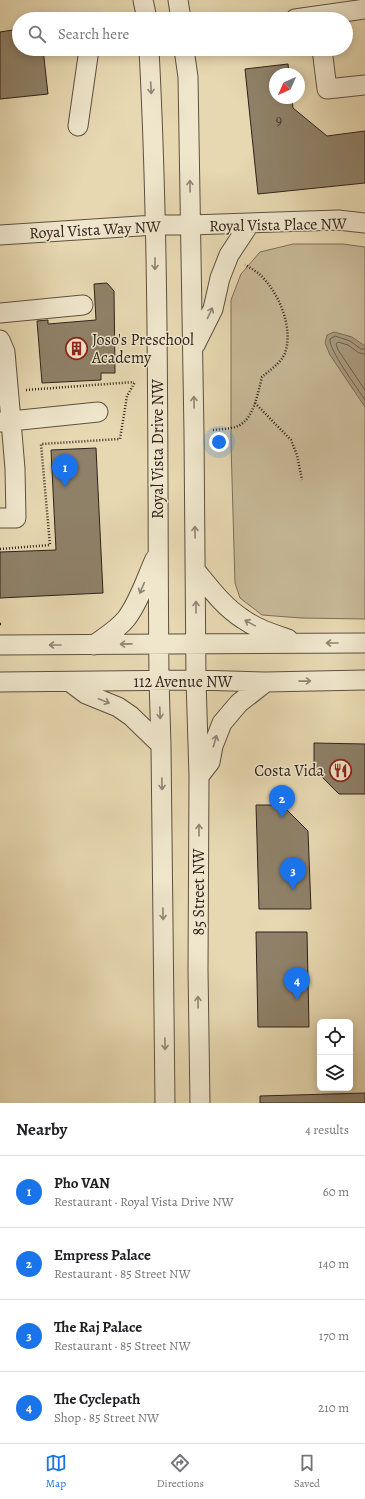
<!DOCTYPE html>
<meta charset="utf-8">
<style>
body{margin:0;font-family:Alegreya,serif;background:#f2f2f2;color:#202124}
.controls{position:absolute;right:12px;bottom:12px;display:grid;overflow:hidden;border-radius:6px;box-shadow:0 2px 10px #0003}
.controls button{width:36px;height:36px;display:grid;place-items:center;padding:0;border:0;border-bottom:1px solid #e0e0e0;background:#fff;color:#202124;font:20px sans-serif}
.compass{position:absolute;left:269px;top:68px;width:36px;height:36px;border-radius:50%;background:#fff;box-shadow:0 2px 10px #0003;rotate:225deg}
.you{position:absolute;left:219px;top:442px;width:14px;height:14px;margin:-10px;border:3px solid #fff;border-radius:50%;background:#1a73e8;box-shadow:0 0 0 6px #1a73e833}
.badge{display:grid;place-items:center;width:26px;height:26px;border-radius:50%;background:#1a73e8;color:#fff;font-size:13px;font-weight:700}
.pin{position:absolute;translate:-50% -33px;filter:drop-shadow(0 1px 2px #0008)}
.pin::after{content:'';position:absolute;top:21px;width:14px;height:12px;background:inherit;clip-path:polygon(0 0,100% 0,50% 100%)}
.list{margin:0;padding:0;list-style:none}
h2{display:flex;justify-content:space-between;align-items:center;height:52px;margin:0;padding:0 16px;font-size:17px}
h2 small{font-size:13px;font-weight:400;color:#757577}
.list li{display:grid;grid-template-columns:26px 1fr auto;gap:12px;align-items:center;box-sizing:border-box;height:72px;padding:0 16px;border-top:1px solid #e0e0e0}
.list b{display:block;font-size:15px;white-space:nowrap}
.list p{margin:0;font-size:13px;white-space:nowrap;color:#757577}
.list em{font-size:13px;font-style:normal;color:#757577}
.icon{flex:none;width:22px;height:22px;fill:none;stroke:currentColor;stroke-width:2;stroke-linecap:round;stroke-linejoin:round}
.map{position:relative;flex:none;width:365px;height:1103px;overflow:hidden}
.search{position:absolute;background:#fff;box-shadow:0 2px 10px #0003;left:12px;right:12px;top:12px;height:44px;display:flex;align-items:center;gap:10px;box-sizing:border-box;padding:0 14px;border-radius:22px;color:#757577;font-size:15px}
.sheet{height:340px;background:#fff}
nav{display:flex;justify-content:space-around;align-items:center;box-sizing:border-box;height:56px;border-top:1px solid #e0e0e0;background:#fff;font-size:11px;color:#757577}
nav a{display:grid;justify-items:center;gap:2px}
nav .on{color:#1a73e8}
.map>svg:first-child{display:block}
.green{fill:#c8b998;stroke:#7c6e5a}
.water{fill:#a89a7e;stroke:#786a57}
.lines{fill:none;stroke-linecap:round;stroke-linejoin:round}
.shore{stroke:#6c5e4d;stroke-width:1}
.building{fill:#8f8169;stroke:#2f221c}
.minor-casing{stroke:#5d5041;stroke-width:21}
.path{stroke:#2f221c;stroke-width:2.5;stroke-dasharray:1 2;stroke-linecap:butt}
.minor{stroke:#efe6cc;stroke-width:19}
.oneway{stroke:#8f8474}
.labels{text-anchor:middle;stroke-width:3;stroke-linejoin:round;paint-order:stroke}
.number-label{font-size:14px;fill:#473a2f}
.street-label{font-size:16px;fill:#2f221c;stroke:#efe6cc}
.poi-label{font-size:16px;fill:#2f221c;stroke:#efe6cc;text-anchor:start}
</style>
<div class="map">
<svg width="365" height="1103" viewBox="0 0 365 1103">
<rect width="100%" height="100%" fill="#e7d8b1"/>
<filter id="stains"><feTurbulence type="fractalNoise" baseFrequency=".005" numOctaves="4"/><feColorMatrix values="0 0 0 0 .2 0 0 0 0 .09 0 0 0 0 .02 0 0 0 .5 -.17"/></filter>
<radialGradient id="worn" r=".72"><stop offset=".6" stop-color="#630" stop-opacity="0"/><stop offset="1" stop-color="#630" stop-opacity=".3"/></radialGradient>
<path class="green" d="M293 244H343L365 247V619L301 618 262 615 240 598 235 583 231 444V300L241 274 260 252Z"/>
<path class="water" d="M334 332 352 337 365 346V407L330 355 325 343 327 335Z"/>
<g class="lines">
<path class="shore" d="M365 349H361L350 341 335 336 330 339C328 349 358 389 365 400
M365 354 359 353 348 345 338 342 336 344 338 350 365 390"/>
</g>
<path class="building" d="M19 29V49H43L48 94 0 99V32Z
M288 64 289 74H275V98H292L293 108 327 136 365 131V183L258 194 245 69Z
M107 283 114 291 115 373H101V380L42 383 37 321 48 320V324L96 320 94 284Z
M96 448 103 593 0 598V552L56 550 51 450Z
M314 743 365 744V794H339L314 769Z
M256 805H282L308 831 311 909H259Z
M256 932H307L309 1027H258Z
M365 1093V1103H260V1096Z"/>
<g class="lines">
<defs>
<path id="minor" d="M143 0 147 19
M178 0 181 19
M295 19 365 9
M149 49C160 259 157 470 159 680L161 745 165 1103
M184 49 188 77 194 433 196 680 199 776 198 970 200 1103
M322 49 327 89 365 85
M78 126 89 49
M0 235 155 225H191L338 220 365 223
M0 313 83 305
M0 340 5 352 11 421 98 412
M195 345 213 309 220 278 229 255 250 223
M0 422 11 421 15 469 16 518H0
M196 571C210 588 224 607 243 619 257 629 273 634 288 639
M0 645 365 643
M94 645C105 637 118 629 126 619 139 602 146 579 155 559
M0 682 196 680 266 682 365 680
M70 682 86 694 118 707 131 716 161 745
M200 775 210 762 213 746 222 723 239 703 266 682"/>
</defs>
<use href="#minor" class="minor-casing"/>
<path class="path" d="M26 390 134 382
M255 403 291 440 297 455 302 480
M213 430C221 429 231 429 238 426 254 419 258 392 262 377 270 370 281 363 285 353 294 327 278 290 258 273 254 270 249 267 245 265
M0 549 50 545 41 444 120 439 127 396 135 382
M0 624H2"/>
<use href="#minor" class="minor"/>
</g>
<defs><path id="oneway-shaft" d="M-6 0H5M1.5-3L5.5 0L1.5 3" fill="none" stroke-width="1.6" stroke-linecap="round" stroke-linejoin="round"/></defs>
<g class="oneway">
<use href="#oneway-shaft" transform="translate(151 88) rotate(87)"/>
<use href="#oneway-shaft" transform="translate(190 186) rotate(-91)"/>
<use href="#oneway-shaft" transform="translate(155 264) rotate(90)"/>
<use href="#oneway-shaft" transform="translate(210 313) rotate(-65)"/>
<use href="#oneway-shaft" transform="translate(194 402) rotate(-91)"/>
<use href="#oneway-shaft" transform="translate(195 532) rotate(-91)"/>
<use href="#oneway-shaft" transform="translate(142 588) rotate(113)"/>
<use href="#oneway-shaft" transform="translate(196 607) rotate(-90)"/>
<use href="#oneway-shaft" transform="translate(250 623) rotate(-151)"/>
<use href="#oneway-shaft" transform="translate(332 643) rotate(-180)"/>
<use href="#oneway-shaft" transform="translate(126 644) rotate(179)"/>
<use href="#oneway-shaft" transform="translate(55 645) rotate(180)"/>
<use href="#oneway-shaft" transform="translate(305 681) rotate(-1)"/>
<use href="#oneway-shaft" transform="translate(104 701) rotate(22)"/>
<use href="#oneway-shaft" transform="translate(160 713) rotate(88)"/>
<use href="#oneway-shaft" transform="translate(215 741) rotate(-74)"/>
<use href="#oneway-shaft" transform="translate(162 784) rotate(89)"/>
<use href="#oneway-shaft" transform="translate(199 830) rotate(-90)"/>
<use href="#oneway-shaft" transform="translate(163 914) rotate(89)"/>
<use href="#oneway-shaft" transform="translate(198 1002) rotate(-91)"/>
<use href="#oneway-shaft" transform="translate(165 1044) rotate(89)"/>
</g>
<defs>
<symbol id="building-ring" viewBox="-11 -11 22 22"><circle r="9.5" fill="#efe6cc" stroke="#8f2418" stroke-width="1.5"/><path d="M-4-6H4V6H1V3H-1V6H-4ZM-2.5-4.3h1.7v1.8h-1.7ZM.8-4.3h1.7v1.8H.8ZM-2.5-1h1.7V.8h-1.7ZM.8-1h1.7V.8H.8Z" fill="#8f2418"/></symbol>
<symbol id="restaurant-ring" viewBox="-11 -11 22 22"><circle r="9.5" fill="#efe6cc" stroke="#8f2418" stroke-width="1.5"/><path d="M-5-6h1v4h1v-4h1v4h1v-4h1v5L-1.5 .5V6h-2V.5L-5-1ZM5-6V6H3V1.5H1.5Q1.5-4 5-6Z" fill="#8f2418"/></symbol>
</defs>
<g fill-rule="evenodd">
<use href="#building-ring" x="64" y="336" width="25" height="25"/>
<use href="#restaurant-ring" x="328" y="758" width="25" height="25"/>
</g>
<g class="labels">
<g class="number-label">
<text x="279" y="125">9</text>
</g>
<g class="street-label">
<text transform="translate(278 224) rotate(-1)" y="6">Royal Vista Place NW</text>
<text transform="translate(95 229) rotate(-3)" y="6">Royal Vista Way NW</text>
<text transform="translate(157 449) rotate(-90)" y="6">Royal Vista Drive NW</text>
<text x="183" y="687">112 Avenue NW</text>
<text transform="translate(198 892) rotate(-90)" y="6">85 Street NW</text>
</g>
<g class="poi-label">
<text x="92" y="345">Joso's Preschool<tspan x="92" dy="18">Academy</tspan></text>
<text x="324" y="776" text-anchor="end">Costa Vida</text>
</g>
</g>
<rect width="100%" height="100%" filter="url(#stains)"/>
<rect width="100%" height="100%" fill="url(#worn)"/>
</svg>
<div class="controls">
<button><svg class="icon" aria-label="locate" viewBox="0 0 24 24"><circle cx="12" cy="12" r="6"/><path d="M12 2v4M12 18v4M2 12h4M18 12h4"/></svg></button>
<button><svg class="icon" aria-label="layers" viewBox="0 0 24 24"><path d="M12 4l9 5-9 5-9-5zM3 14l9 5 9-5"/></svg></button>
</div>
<svg class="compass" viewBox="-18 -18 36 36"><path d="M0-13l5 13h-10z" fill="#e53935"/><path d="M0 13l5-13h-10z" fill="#757577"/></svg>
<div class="you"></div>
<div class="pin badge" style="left:65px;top:487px">1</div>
<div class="pin badge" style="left:282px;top:818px">2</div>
<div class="pin badge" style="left:293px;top:890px">3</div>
<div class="pin badge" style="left:297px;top:1000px">4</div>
<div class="search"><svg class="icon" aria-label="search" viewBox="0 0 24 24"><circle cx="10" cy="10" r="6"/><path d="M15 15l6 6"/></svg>Search here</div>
</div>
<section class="sheet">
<h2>Nearby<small>4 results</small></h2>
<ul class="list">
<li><span class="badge">1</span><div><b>Pho VAN</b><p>Restaurant · Royal Vista Drive NW</p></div><em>60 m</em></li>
<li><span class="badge">2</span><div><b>Empress Palace</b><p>Restaurant · 85 Street NW</p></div><em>140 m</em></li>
<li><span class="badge">3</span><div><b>The Raj Palace</b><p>Restaurant · 85 Street NW</p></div><em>170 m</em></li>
<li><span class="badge">4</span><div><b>The Cyclepath</b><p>Shop · 85 Street NW</p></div><em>210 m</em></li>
</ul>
</section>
<nav>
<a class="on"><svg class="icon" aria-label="map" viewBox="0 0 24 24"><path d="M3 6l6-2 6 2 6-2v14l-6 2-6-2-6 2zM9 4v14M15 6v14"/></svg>Map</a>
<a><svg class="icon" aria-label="directions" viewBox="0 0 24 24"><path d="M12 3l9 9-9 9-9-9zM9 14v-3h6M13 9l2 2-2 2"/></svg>Directions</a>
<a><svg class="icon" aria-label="saved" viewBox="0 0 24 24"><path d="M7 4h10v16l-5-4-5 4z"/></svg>Saved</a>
</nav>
